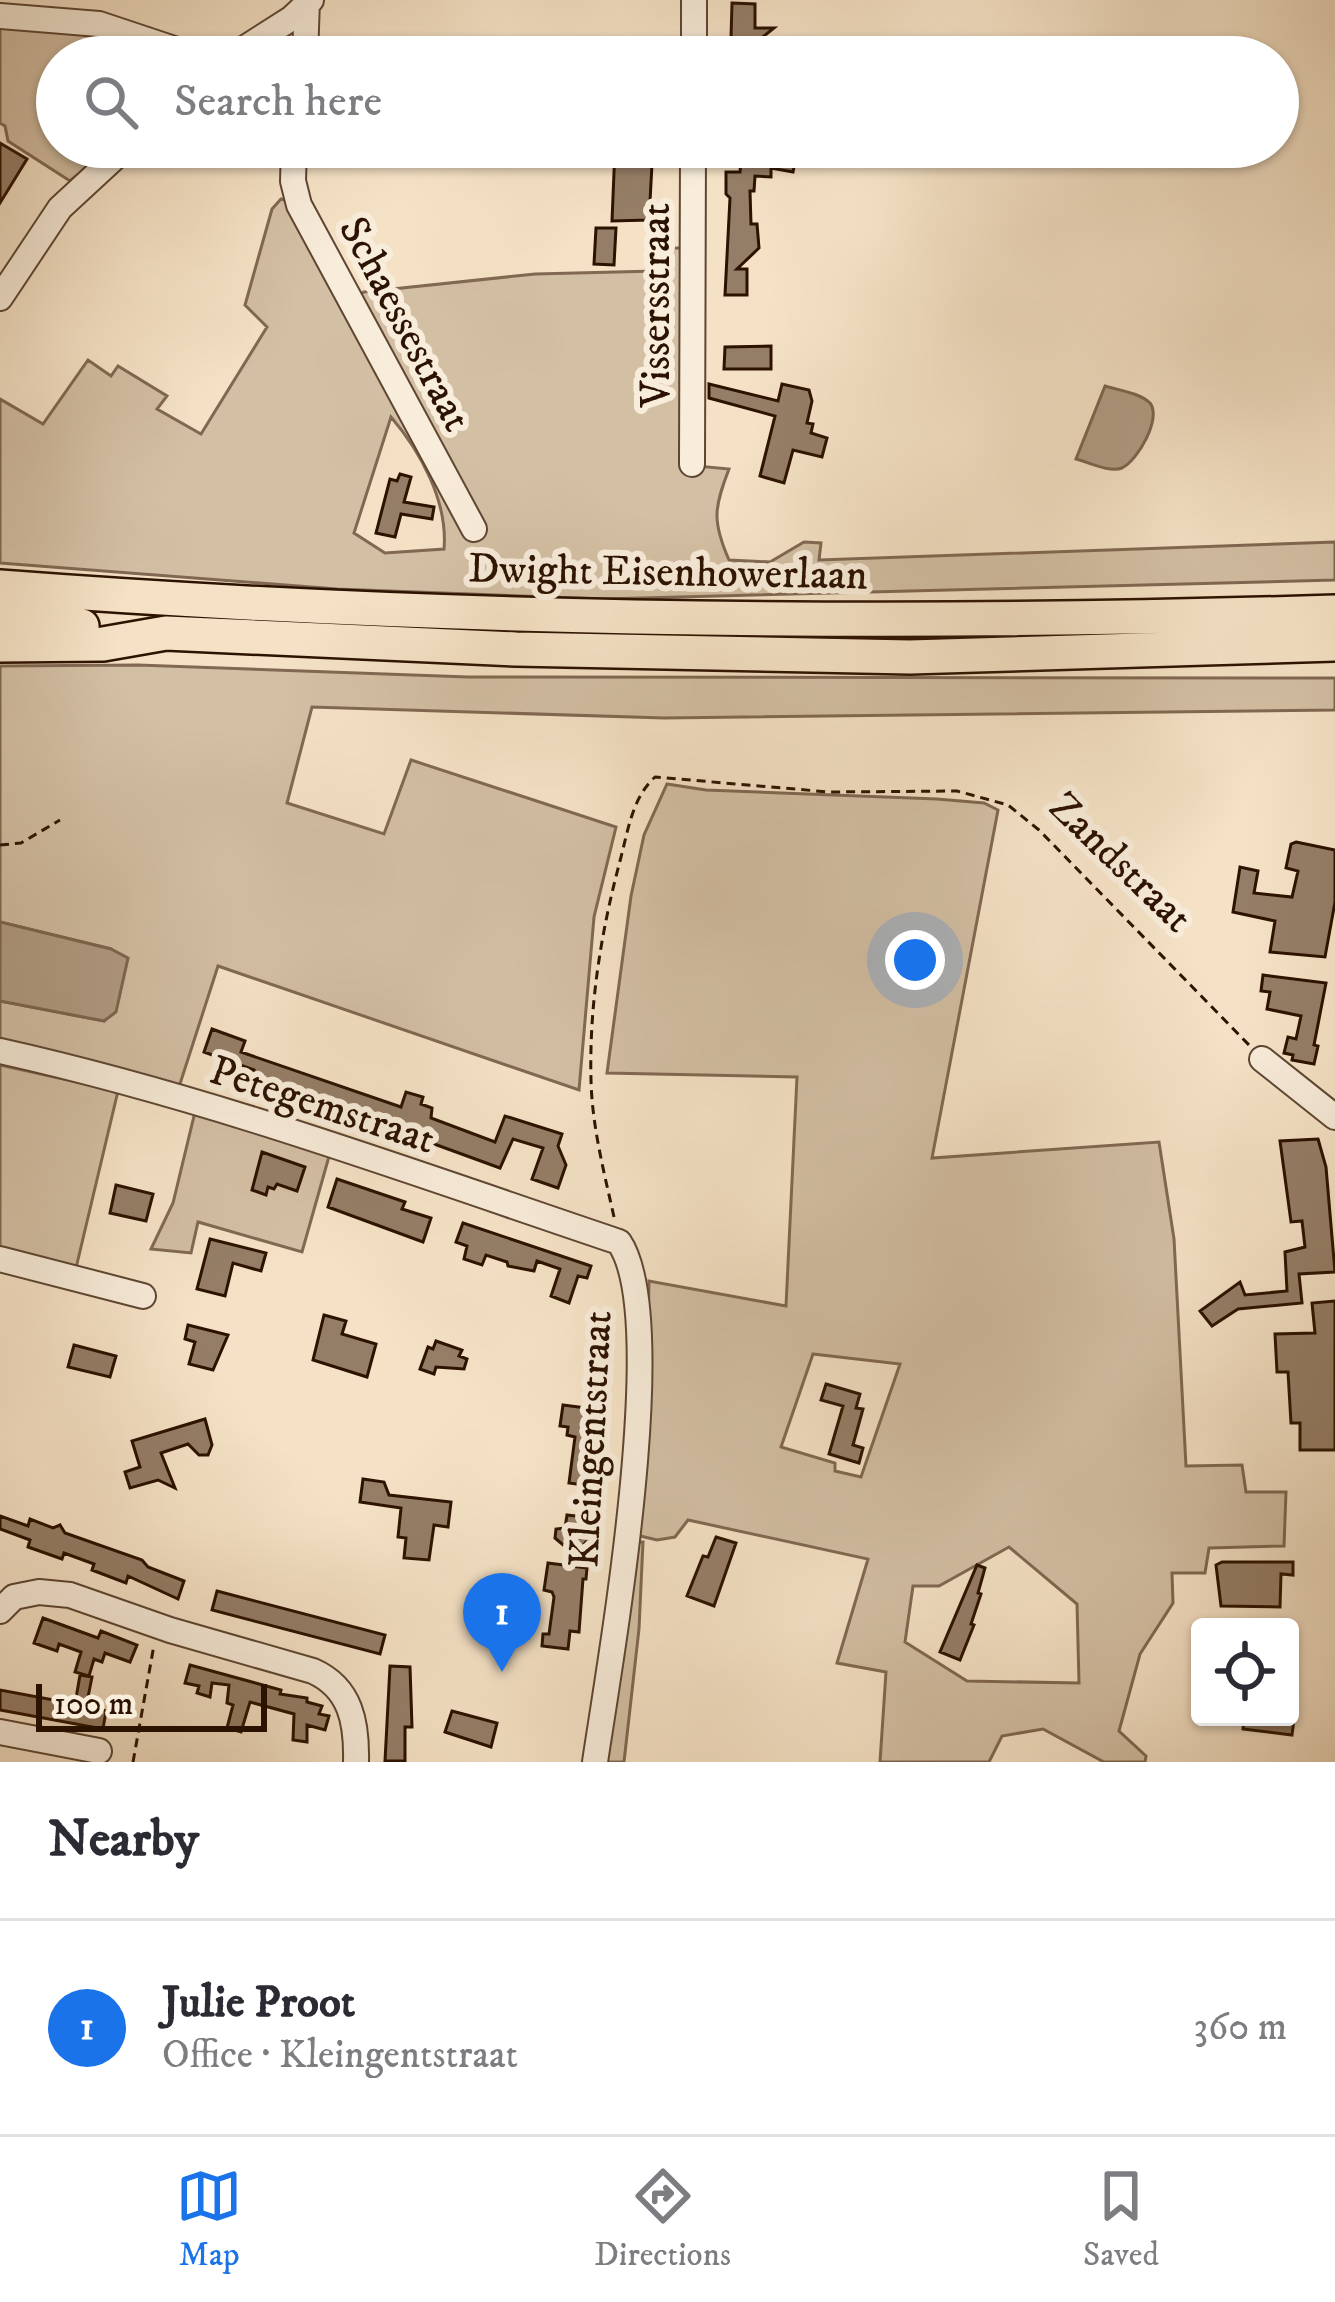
<!DOCTYPE html>
<meta charset="utf-8">
<style>
body{margin:0;font-family:"IM FELL DW Pica",serif;background:#f2f2f3;color:#2b2b33}
.controls{position:absolute;right:36px;bottom:36px;display:grid;overflow:hidden;border-radius:12px;box-shadow:0 3px 9px #0004}
.controls button{width:108px;height:108px;display:grid;place-items:center;padding:0;border:0;border-bottom:3px solid #e1e1e2;background:#fff;color:#2b2b33;font:60px sans-serif}
.scale{position:absolute;left:36px;bottom:30px;width:231px;box-sizing:border-box;padding-left:12px;border:6px solid #2c1200;border-top:0;font-size:33px;line-height:42px;white-space:nowrap;color:#2c1200;-webkit-text-stroke:9px #f8ecda;paint-order:stroke}
.you{position:absolute;left:915px;top:960px;width:42px;height:42px;margin:-30px;border:9px solid #fff;border-radius:50%;background:#1a73e8;box-shadow:0 0 0 18px #1a73e833}
.badge{display:grid;place-items:center;width:78px;height:78px;border-radius:50%;background:#1a73e8;color:#fff;font-size:39px;font-weight:700}
.pin{position:absolute;translate:-50% -99px;filter:drop-shadow(0 3px 6px #0008)}
.pin::after{content:'';position:absolute;top:63px;width:42px;height:36px;background:inherit;clip-path:polygon(0 0,100% 0,50% 100%)}
.list{margin:0;padding:0;list-style:none}
h2{display:flex;justify-content:space-between;align-items:center;height:156px;margin:0;padding:0 48px;font-size:51px}
h2 small{font-size:39px;font-weight:400;color:#7c7c81}
.list li{display:grid;grid-template-columns:78px 1fr auto;gap:36px;align-items:center;box-sizing:border-box;height:216px;padding:0 48px;border-top:3px solid #e1e1e2}
.list b{display:block;font-size:45px;white-space:nowrap}
.list p{margin:0;font-size:39px;white-space:nowrap;color:#7c7c81}
.list em{font-size:39px;font-style:normal;color:#7c7c81}
.icon{flex:none;width:66px;height:66px;fill:none;stroke:currentColor;stroke-width:2;stroke-linecap:round;stroke-linejoin:round}
.map{position:relative;flex:none;width:1335px;height:1762px;overflow:hidden}
.search{position:absolute;background:#fff;box-shadow:0 3px 9px #0004;left:36px;right:36px;top:36px;height:132px;display:flex;align-items:center;gap:30px;box-sizing:border-box;padding:0 42px;border-radius:66px;color:#7c7c81;font-size:45px}
.sheet{height:372px;background:#fff}
nav{display:flex;justify-content:space-around;align-items:center;box-sizing:border-box;height:168px;border-top:3px solid #e1e1e2;background:#fff;font-size:33px;color:#7c7c81}
nav a{display:grid;justify-items:center;gap:6px}
nav .on{color:#1a73e8}
.map>svg:first-child{display:block}
.green{fill:#d3bfa4;stroke:#806852;stroke-width:3;fill-rule:evenodd}
.water{fill:#b19b83;stroke:#7c644f;stroke-width:3}
.building{fill:#957e67;stroke:#2c1200;stroke-width:3}
.lines{fill:none;stroke-linecap:round;stroke-linejoin:round}
.minor-casing{stroke:#5e4632;stroke-width:28}
.highway-casing{stroke:#2c1200;stroke-width:38}
.path{stroke:#2c1200;stroke-width:3;stroke-dasharray:9 6;stroke-linecap:butt}
.minor{stroke:#f8ecda;stroke-width:24}
.highway{stroke:#f5e2c6;stroke-width:33}
.labels{text-anchor:middle;stroke-width:12;stroke-linejoin:round;paint-order:stroke}
.street-label{font-size:42px;fill:#2c1200;stroke:#f8ecda}
</style>
<div class="map">
<svg width="1335" height="1762" viewBox="0 0 1335 1762">
<rect width="100%" height="100%" fill="#f5e2c6"/>
<filter id="stains"><feTurbulence type="fractalNoise" baseFrequency=".00167" numOctaves="4"/><feColorMatrix values="0 0 0 0 .2 0 0 0 0 .09 0 0 0 0 .02 0 0 0 .5 -.17"/></filter>
<radialGradient id="worn" r=".72"><stop offset=".6" stop-color="#630" stop-opacity="0"/><stop offset="1" stop-color="#630" stop-opacity=".3"/></radialGradient>
<path class="green" d="M0 22 82 31 184 57H57V147H111L70 181 8 141 5 126 0 123Z
M281 199 288 201 343 303 364 292 535 274 656 271C658 252 668 245 686 249V465L729 469C714 508 712 521 729 560L770 562 804 542 821 543 819 560 1335 542V580L603 599 337 589 0 563V399L43 424 88 360 111 376 118 366 167 396 157 409 201 434 267 327 245 305 272 209ZM391 417C421 452 448 502 444 549L385 553 354 533Z
M138 665 468 677 1335 678V710L664 718 312 707 287 803 384 834 411 760 616 827 594 917 579 1090 218 966 179 1087 0 1042V1001L104 1021 111 949 0 922V666Z
M667 784 706 790 937 799 984 803 998 810 932 1158 1159 1142 1174 1239 1186 1466 1242 1465 1246 1492H1286L1284 1546 1209 1548 1205 1573H1172L1173 1603 1140 1654 1119 1731 1146 1756 1145 1762H1104L1043 1729 1002 1736 989 1762H880L886 1672 837 1663 868 1559 688 1520 675 1537 657 1540 632 1534 647 1385 649 1281 786 1306 797 1077 607 1073 631 896 644 835ZM813 1354 900 1364 861 1477 835 1471V1463L781 1447ZM1009 1547 1077 1604 1079 1683 967 1681 905 1642 913 1586H939Z
M0 1065 118 1091 76 1268 0 1248Z
M195 1112 330 1153 302 1252 198 1222 191 1253 151 1249 173 1203Z
M634 1542H643L639 1629 624 1762H601Z"/>
<path class="water" d="M1105 386C1118 390 1140 393 1150 403 1162 418 1138 460 1122 468 1110 473 1088 462 1076 459Z
M0 922 111 949 128 958 116 1012 104 1021 0 1001Z"/>
<path class="building" d="M732 3 755 4V28H774L754 44 746 43V38H731Z
M0 143 27 159 0 203Z
M742 147H798L793 172 771 168V177L755 176 754 191H750L751 224H757L759 248 737 269H747V295H725L730 198 726 194V172H740Z
M615 148H632L636 163 652 164 649 220 612 221Z
M596 228H616L614 265 594 264Z
M771 346V369H724L725 347Z
M709 384 778 401 782 384 809 390 812 401 807 423 813 424 811 433 827 438 822 457 793 450 784 483 760 476 775 416 709 398Z
M400 474 411 477 404 502 434 507 432 519 401 514 395 537 376 533 390 479 397 481Z
M1296 842 1335 850V902L1325 957 1270 952 1275 921 1233 912 1240 867 1258 871 1254 893 1292 897 1298 871 1286 868 1291 844Z
M1263 975 1326 983 1314 1045 1318 1046 1314 1064 1292 1060 1293 1055 1284 1053 1288 1037 1296 1039 1301 1016 1267 1009 1270 992 1261 991Z
M212 1029 245 1041 241 1052 401 1107 406 1092 423 1097 421 1104 432 1108 431 1118 495 1142 505 1116 562 1134 558 1146 566 1165 558 1188 532 1179 543 1148 513 1139 500 1168 330 1106 329 1109 277 1089 273 1091 251 1080 254 1070 204 1052Z
M1318 1139 1326 1167 1335 1272 1299 1274 1302 1303 1238 1309 1212 1326 1200 1311 1240 1282 1245 1295 1287 1291 1285 1252 1305 1247 1302 1221 1291 1222 1280 1141Z
M262 1152 305 1167 297 1191 277 1184 274 1189 268 1187 266 1195 252 1190Z
M337 1179 405 1202 402 1209 431 1218 423 1242 328 1207Z
M116 1185 153 1194 146 1221 110 1213Z
M463 1223 591 1266 587 1278 578 1276 569 1303 551 1296 560 1269 537 1261 534 1271 508 1266 507 1262 486 1255 482 1265 464 1259 467 1246 456 1242Z
M210 1239 266 1253 261 1271 233 1263 225 1296 197 1289Z
M1335 1301V1450H1300V1423H1291L1288 1372H1277L1275 1334 1315 1333 1312 1303Z
M324 1315 346 1321 342 1334 376 1344 367 1377 313 1360Z
M188 1325 228 1335 213 1370 189 1364 195 1342 185 1339Z
M436 1341 462 1350 459 1356 467 1359 464 1369 436 1367 434 1374 420 1369 428 1347 433 1349Z
M74 1345 116 1356 110 1377 68 1367Z
M826 1384 860 1394 856 1408 863 1409 853 1445 863 1448 859 1463 829 1454 843 1406 821 1400Z
M563 1405 602 1410 595 1457 603 1458 599 1487 569 1483 575 1437 567 1435 568 1427 560 1426Z
M205 1419 212 1445 208 1455H199L188 1444 161 1453 175 1488 158 1480 130 1488 125 1472 140 1467 132 1441Z
M363 1479 384 1482 389 1495 451 1502 448 1527 434 1525 429 1560 404 1558 406 1538 398 1537 401 1508 360 1502Z
M567 1515 594 1518 591 1543 586 1542 575 1555 555 1538 556 1529 565 1528Z
M0 1516 28 1526 30 1519 53 1528 60 1525 65 1533 142 1560 148 1567 184 1581 178 1599 128 1576 126 1583 92 1570 94 1564 64 1553 62 1559 28 1547 30 1540 0 1529Z
M716 1537 736 1543 714 1606 687 1596 703 1556 708 1557Z
M1222 1562H1293V1575L1281 1574 1280 1607 1221 1606 1216 1565Z
M548 1563 587 1568 586 1579H583L579 1632 570 1631 568 1649 542 1646 543 1634H549L554 1597 552 1592 544 1590Z
M977 1565 985 1568 978 1593 981 1594 971 1624 974 1625 960 1660 940 1652Z
M217 1591 385 1635 380 1654 212 1610Z
M43 1618 98 1638 101 1631 137 1645 130 1662 105 1653 102 1662 94 1659 89 1676 75 1672 81 1652 59 1644 57 1651 34 1643Z
M190 1665 281 1690 280 1694 307 1698V1702L322 1706 319 1714 329 1716 325 1730 307 1725V1742L293 1740 294 1714 250 1702 241 1732 227 1728 233 1705 227 1703 229 1685 212 1683 210 1697 197 1693 199 1686 185 1683Z
M390 1666 410 1667 412 1727H405V1761H385Z
M80 1675 92 1677 86 1707 106 1711 103 1729 0 1710V1690L75 1704Z
M452 1711 497 1723 491 1747 445 1732Z
M1244 1717 1294 1719 1292 1735 1243 1729Z"/>
<g class="lines">
<defs>
<path id="minor" d="M0 16 99 24 198 57
M231 57 292 18 311 0
M305 57 307 0
M694 57V0
M294 147 293 181 299 205 474 529
M0 298 60 208 126 147
M692 464 693 147
M0 1051C211 1098 414 1173 619 1242 671 1318 610 1661 595 1762
M1262 1059 1335 1117
M0 1259 143 1296
M0 1611 14 1597 39 1592 70 1595 170 1630 313 1671C351 1688 357 1723 356 1762
M0 1732 99 1751"/>
<path id="highway" d="M0 587C444 621 890 626 1335 612
M0 618 82 626
M0 645 103 644 166 633 516 649 910 657 1335 644"/>
</defs>
<use href="#minor" class="minor-casing"/>
<use href="#highway" class="highway-casing"/>
<path class="path" d="M0 845 21 843 60 820
M614 1217C604 1172 592 1126 591 1080 589 1006 601 932 620 861 628 831 632 798 655 777L829 792 957 791 1008 805 1039 830 1249 1045
M133 1762 154 1645"/>
<use href="#minor" class="minor"/>
<use href="#highway" class="highway"/>
</g>
<g class="labels">
<g class="street-label">
<text transform="translate(654 305) rotate(-90)" y="15">Vissersstraat</text>
<text transform="translate(407 323) rotate(62)" y="15">Schaessestraat</text>
<text transform="translate(668 570) rotate(1)" y="15">Dwight Eisenhowerlaan</text>
<text transform="translate(1122 861) rotate(44)" y="15">Zandstraat</text>
<text transform="translate(323 1103) rotate(18)" y="15">Petegemstraat</text>
<text transform="translate(589 1439) rotate(-87)" y="15">Kleingentstraat</text>
</g>
</g>
<rect width="100%" height="100%" filter="url(#stains)"/>
<rect width="100%" height="100%" fill="url(#worn)"/>
</svg>
<div class="controls">
<button><svg class="icon" aria-label="locate" viewBox="0 0 24 24"><circle cx="12" cy="12" r="6"/><path d="M12 2v4M12 18v4M2 12h4M18 12h4"/></svg></button>
</div>
<div class="scale">100 m</div>
<div class="you"></div>
<div class="pin badge" style="left:502px;top:1672px">1</div>
<div class="search"><svg class="icon" aria-label="search" viewBox="0 0 24 24"><circle cx="10" cy="10" r="6"/><path d="M15 15l6 6"/></svg>Search here</div>
</div>
<section class="sheet">
<h2>Nearby<small></small></h2>
<ul class="list">
<li><span class="badge">1</span><div><b>Julie Proot</b><p>Office · Kleingentstraat</p></div><em>360 m</em></li>
</ul>
</section>
<nav>
<a class="on"><svg class="icon" aria-label="map" viewBox="0 0 24 24"><path d="M3 6l6-2 6 2 6-2v14l-6 2-6-2-6 2zM9 4v14M15 6v14"/></svg>Map</a>
<a><svg class="icon" aria-label="directions" viewBox="0 0 24 24"><path d="M12 3l9 9-9 9-9-9zM9 14v-3h6M13 9l2 2-2 2"/></svg>Directions</a>
<a><svg class="icon" aria-label="saved" viewBox="0 0 24 24"><path d="M7 4h10v16l-5-4-5 4z"/></svg>Saved</a>
</nav>
